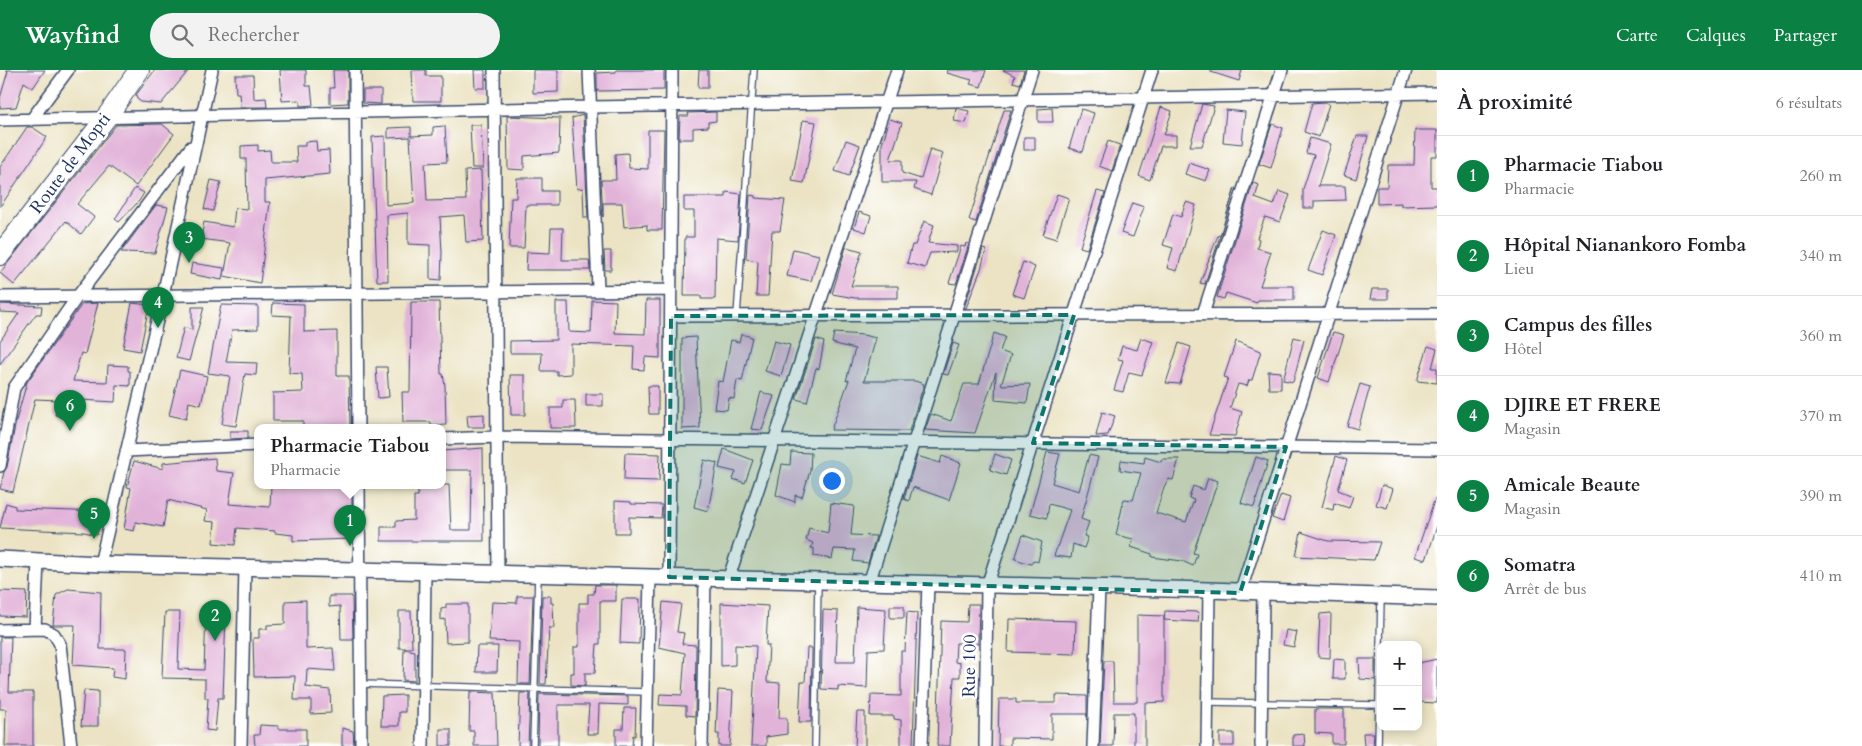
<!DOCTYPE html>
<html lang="fr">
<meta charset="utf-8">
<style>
body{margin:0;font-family:Cardo,serif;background:#f2f2f2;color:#202124}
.controls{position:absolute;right:15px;bottom:15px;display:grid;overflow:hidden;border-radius:10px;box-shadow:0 2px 12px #0003}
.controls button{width:45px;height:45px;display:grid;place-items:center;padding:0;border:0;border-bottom:1px solid #e0e0e0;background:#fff;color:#202124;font:25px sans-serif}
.you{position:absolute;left:831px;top:410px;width:18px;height:18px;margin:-12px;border:4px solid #fff;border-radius:50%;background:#1a73e8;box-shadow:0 0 0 8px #1a73e833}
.badge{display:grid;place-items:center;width:32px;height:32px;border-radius:50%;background:#0b8043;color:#fff;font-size:16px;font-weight:700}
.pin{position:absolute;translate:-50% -41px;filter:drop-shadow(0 1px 2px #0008)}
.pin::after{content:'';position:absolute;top:26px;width:18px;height:15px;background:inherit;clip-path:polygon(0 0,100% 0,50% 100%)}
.popup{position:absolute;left:254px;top:354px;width:192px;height:65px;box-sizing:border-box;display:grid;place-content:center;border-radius:10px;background:#fff;filter:drop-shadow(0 1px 4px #0005);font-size:16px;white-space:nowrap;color:#757577}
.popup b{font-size:19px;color:#202124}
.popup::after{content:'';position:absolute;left:50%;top:100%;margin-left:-10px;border:10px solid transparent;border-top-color:#fff}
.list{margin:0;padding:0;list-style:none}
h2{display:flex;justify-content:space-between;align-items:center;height:65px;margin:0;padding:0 20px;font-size:21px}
h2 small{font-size:16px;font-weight:400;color:#757577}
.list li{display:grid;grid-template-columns:32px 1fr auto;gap:15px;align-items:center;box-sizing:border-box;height:80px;padding:0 20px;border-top:1px solid #e0e0e0}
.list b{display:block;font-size:19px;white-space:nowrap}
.list p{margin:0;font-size:16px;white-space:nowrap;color:#757577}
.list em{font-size:16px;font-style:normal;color:#757577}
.icon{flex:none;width:28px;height:28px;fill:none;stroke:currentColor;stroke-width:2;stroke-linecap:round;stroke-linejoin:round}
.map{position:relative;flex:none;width:1437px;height:676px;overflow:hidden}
header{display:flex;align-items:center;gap:30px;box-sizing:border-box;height:70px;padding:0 25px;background:#0b8043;color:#fff}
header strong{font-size:24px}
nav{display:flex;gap:28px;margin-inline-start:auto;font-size:18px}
.search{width:350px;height:45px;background:#f2f2f2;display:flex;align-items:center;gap:12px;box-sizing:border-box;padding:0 18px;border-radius:28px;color:#757577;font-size:19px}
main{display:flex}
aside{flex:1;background:#fff}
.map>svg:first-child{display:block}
.building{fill:#e2b3d9}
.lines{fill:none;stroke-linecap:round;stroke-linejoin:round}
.lane-casing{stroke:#3a4a6d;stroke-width:8}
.street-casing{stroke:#3a4a6d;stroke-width:14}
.secondary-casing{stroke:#3a4a6d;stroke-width:18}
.highway-casing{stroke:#3a4a6d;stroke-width:22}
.lane{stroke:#fff;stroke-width:5.5}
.street{stroke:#fff;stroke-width:11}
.secondary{stroke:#fff;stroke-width:15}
.highway{stroke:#fff;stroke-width:20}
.marked{fill:#0f766e;fill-opacity:0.2;stroke:#0f766e;stroke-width:4;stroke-dasharray:10 6;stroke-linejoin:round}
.labels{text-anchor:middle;stroke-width:5;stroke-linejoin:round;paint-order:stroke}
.street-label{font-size:18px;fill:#1b2f5e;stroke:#fff}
</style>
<header>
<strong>Wayfind</strong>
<div class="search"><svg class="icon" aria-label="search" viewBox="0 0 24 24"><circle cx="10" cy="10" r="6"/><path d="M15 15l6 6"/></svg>Rechercher</div>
<nav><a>Carte</a><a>Calques</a><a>Partager</a></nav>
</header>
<main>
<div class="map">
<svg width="1437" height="676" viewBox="0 0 1437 676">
<rect width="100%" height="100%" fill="#fff"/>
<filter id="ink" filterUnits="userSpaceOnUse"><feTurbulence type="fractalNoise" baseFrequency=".02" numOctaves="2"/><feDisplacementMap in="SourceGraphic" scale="10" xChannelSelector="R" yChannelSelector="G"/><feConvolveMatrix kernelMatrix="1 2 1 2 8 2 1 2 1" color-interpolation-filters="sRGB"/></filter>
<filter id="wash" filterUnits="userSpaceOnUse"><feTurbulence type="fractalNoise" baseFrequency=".0096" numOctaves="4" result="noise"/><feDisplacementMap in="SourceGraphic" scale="20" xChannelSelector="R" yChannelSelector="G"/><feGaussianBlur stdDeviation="1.12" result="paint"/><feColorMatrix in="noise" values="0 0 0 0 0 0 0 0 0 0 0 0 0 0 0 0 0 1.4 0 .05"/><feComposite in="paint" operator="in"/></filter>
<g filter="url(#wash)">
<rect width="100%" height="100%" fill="#ebe3c3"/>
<g id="blocks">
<path class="building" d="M6 0H45L33 18 24 12 16 37 0 38V28L8 1Z
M155 0H189L161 34 141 32 137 29 136 25Z
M280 0H306V16H311L313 35 300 36V30L282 31Z
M333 0H348V33L330 34V18H334Z
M412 0H426V6H441V31H413Z
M474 0H485V18H475Z
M533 0H558V22L533 23Z
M616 0H664V20L597 21V3L616 2Z
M699 0H708V18H698Z
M948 0H986L981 17 970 14 972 10 947 3Z
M1003 0H1024L1020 14 1013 12 1015 6Z
M1211 0H1242L1239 11 1211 2Z
M235 5H253L254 29 266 28 267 37H240L239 23H236Z
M363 20H381V34L363 33Z
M1324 32 1329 34 1319 67 1304 62 1312 33Z
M1202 34 1214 36 1202 76H1190Z
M1161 37 1172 41 1164 65H1176V76H1161L1150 110 1139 106Z
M956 38 969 41 966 53 954 51Z
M1052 38 1053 52H1038V39Z
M1081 39 1094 43 1083 82 1069 78Z
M1004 40H1011L976 152 969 150Z
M1226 40 1245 42 1242 74 1223 72Z
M716 42V51L708 52V57L693 58V69H679L680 46H689L688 43Z
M583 45 588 148H584L583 118 577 119 572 48Z
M507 46 560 48 559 83 524 86V100L508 99Z
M890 49 902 53 890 90H902V103L921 109 930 79 943 83 931 125 914 119 916 112H882V74Z
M803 50 816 52 804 113 792 111Z
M162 54 174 64 136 116 109 96 77 134 94 147 81 164 66 151 14 215 0 203 116 55Z
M1272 54 1283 58 1271 98 1259 94Z
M470 55H481L483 98H472Z
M445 56 447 92 425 93 427 131 466 130 465 101 481 100 483 171 466 172 464 145 440 147 442 182 441 210 430 209V175L408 174V143L387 145 388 211H377L372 67 385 66 386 135 414 133 410 67 388 68V58L411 57V66L433 65V57Z
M27 57H32L47 67 0 137V97Z
M648 60H664L662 160H647V155L624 157 622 133H603V147L601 110H616L615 84 628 83 629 98 648 99Z
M1415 60H1437V86H1431V117H1437V135L1401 136V133L1377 134V117H1387L1388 95H1414Z
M1357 66H1368L1356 109 1344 105Z
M1024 67H1035V80H1024Z
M1310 68 1331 74 1318 116H1345L1346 130 1314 131V138H1303V119L1314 85 1306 83Z
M846 70 860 75 849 106 835 101Z
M316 71 317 81 329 80 330 104 265 110V132H270L260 213 224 206 230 173 201 169 204 152 233 157 235 138 247 139 246 89H241V76L258 75V81L270 80 271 92H297L296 76H305V72Z
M1108 71 1120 75 1112 101 1099 96Z
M1189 93 1210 100 1206 111 1185 104Z
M517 108H542V121H557V135H526L524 178H509L511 128H516Z
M211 110 221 112 213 141 204 139Z
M1253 113 1259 115 1255 128 1274 135 1279 121 1290 125 1280 152 1265 147 1257 168 1259 169 1257 178 1271 182 1260 216H1294V230H1258L1257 233 1226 223 1224 229 1217 227Z
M135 118 144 123 139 131 119 152 115 149Z
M1235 118 1205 214 1200 213 1218 165 1220 166Z
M1097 121 1105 123 1087 179 1080 177Z
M726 122 741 124 738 170 716 168 715 229H701V226H684L685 167H694V141H684V127H726Z
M1057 124 1069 128 1056 169 1043 165Z
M750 125 755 126V128L785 130 780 161H772L768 226H756L758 191 746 189Z
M1186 132 1196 135 1177 201 1167 198 1173 178 1163 175 1173 144 1181 147Z
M1132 133 1144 137 1133 167 1121 163Z
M156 135 168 137 155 183 121 182Z
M859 142 871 146 866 162 854 158Z
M924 151 934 155 928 173 957 176V182L930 183 925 198 907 193 912 175H915Z
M551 158H563L562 190H589L590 200H526L527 182 550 183Z
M1323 160 1336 165 1322 205 1308 200Z
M966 173 969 174 956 214 949 213 961 176 965 177Z
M846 177 862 181 851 216H898V228H855L832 224Z
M793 179 819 185 811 211 787 206Z
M983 179 986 180 981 199 966 238H964Z
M604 181H611V200H605Z
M1023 192 1035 197 1024 228 1012 224Z
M192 193 224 198 222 210 190 204Z
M1372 219H1388V229H1370Z
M592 230 616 231 615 263 645 264 646 230H660V288L645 287 644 300 633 299 634 276 571 274V304L557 305V301H541L542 283H510V271L556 270V232H568L569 262 591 263Z
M411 232H439L441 304H443L445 316 446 355 431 356V352H403L402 322H410Z
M98 233 85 284 81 283 73 311 107 312 108 295 128 296V301H130V316L116 315 115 332 81 330 76 350 55 345 59 330 35 329 13 422 0 419 4 402 7 397 16 351 27 312 82 234Z
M132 233 149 235 140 281 123 278Z
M273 233 304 234V262L337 261V306H349L350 357H303V351H273V323L303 322 302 304 289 303 291 246 272 245Z
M0 234 42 236 41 244H36L0 294V271L19 243 0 242Z
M221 235 258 236V259L232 260 226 292 257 293 256 305 245 304 236 356 222 354 230 306 208 303Z
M192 237H204L189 291 176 288 184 257 192 260Z
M1333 262 1344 265 1329 312 1318 308Z
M834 263 863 265 876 268 864 311H915L924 314 909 361 831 360 849 310 846 311 855 279 832 273Z
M994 263 1005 267 1000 281 1011 285 1001 315 1030 314 1027 333 995 330 996 302 975 363 925 360 931 344 951 351 964 314H979Z
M741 264 752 267 742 311 737 310 734 329 729 328 727 340 714 339 718 311 723 312 731 270 739 272Z
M696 267 700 358 682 359V268Z
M1294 267 1304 270 1293 312 1283 310Z
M1141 268 1153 272 1142 305 1129 302 1123 322 1114 320 1123 290 1118 289 1122 276 1137 280Z
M816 269 824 272 819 299 816 298 807 332 796 329Z
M774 271 790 275 781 306 765 301Z
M1236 271 1261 281 1252 310H1249L1247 316 1238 314 1230 338 1242 342 1235 366 1209 365 1228 308 1224 307Z
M953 273 959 275 948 305 943 304Z
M1179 273 1191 277 1180 314 1166 313Z
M1428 276 1437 279 1432 298H1437V313L1417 311Z
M376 297H387L389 327 378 328Z
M180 300 207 306 201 335 189 332 186 349 169 345Z
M1268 301 1281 302V319H1269Z
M510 305H525V345H511Z
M1360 314 1370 317 1358 359 1347 356Z
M648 316H658V344H649Z
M761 322 774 326 762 360 751 359Z
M586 324H603V336H586Z
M563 330H575L576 358H550V338H563Z
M1102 342 1115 346 1108 365 1096 366Z
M484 344V357H468L467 345Z
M230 361H248V368L230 369Z
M483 378 484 471H381V457H396V451L414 450V426H418V415H449L451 460H471L472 400H442V381Z
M724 379 753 390 745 413 733 409 736 402 719 398Z
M791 382 811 383 810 401 802 427 795 425V432L776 425 782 394 790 395Z
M1047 382 1060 384 1052 413 1079 421 1089 385 1098 387 1081 449 1089 452 1084 466 1088 467 1084 478 1073 474 1071 488 1054 486 1070 440 1049 434 1047 448 1030 444Z
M625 383 660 384 659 411 624 410Z
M995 384 1011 390 1006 405 990 400Z
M917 386 940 393 942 386 961 393 949 430 913 417 909 431 904 429Z
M1336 386 1347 390 1338 420 1353 426 1349 438 1334 433 1333 440 1322 437Z
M1145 387 1161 392 1162 389H1179L1173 410 1169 409 1164 417 1156 443 1186 452 1194 430 1189 428 1193 416 1204 420 1208 408 1218 411 1193 483 1197 484 1193 496 1182 491 1152 487V484L1131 477 1133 469 1116 465 1124 429 1133 430 1141 403 1120 400 1121 390 1144 393Z
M1256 387 1268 391 1254 437 1241 433Z
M215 388 216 401 234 403 229 434 270 437 271 415H352V469L293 471V465L275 463V461L237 458 235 475 213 473 215 452 205 451 207 440 168 430 163 457 136 452 134 461 124 459 131 418 127 417 134 391 163 399V393Z
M704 390 717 393 708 441 694 437Z
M1382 415 1393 419 1387 438 1376 435Z
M1281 425 1290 428 1283 452 1272 448Z
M1435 428H1437V456L1426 490 1415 487Z
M615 431 631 432V434L662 435 661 448 629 447V463H615Z
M6 433 15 436V439L103 442 97 465 84 462 0 458Z
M831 433 854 436 851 465 876 466 868 493 853 491 855 480 834 479 832 489 814 486V478H811L813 473 806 470 809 458 828 463Z
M1301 462 1328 471 1380 472 1374 490 1296 486Z
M1023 465 1042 472 1038 492 1033 490 1031 494 1015 489Z
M595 515H616V531H600V574H597L595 603H585V616L571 615V603H574V577H579V533H588V524H594Z
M68 519 101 522 100 579H126L125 609 112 607 113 598 73 595 75 555H53L56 525Z
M0 521 27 522 26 547 0 546Z
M329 526H352L353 570H341L340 536 329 537Z
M517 526H533L530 614H518L519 572 489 571 492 532 517 533Z
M542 526H551V533H553L554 558H549L546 614H540Z
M622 529H640L639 574 620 573Z
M306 530V579L333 578 335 601 307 599 306 617 330 620 331 643 311 644V630H294L295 606 254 607 253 568H259V559H267V555L285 554V531Z
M663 532 681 534 677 562 684 563 682 574 696 575 695 646 686 645V636L659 635 660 624 682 625 685 583 659 577Z
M721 533 768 536 766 575H769L767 612 780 613 779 648H787V664L766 667V676H751L756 576 735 575V595L721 596Z
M446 534H468V572L446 573 445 549 441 550V539L446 538Z
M968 534H979L978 574 956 573 955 592 960 593V607H954L950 676H937L941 551 967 552Z
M890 536H904V548H890Z
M857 537 886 539 884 579 868 580 867 618 838 616V620L821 619 823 540 838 541 836 592H855Z
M399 541H411L412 578H399Z
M1165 541 1199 542 1198 552 1164 550Z
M165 542H180L178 599 204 600 206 543 226 544 223 628H218L215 661 206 660 208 628H205V609L162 608Z
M907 542 917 543 913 676H901V650L894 649V646H870L871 625 901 626V581H905Z
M1331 543 1330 588 1318 587 1320 544Z
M1137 545 1164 546V632L1145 633V676H1134V643H1114L1113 676H1100L1104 591H1113L1114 632H1137Z
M1009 549 1076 551 1075 584 1008 582Z
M1286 560 1297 562 1294 577 1283 575Z
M0 567H11L9 622H33V676H5L6 639H0Z
M477 576H498L497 602H476Z
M807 578H812L811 652H799L801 612H805Z
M404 579 415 581V611L403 610Z
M1334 589 1345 590V609H1333Z
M1359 589H1375V610L1360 609Z
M1437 589V633L1418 632 1419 593Z
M84 620 98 621V656H81Z
M718 620 733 621 730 676H719V664H716Z
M470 622 495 623 497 676H474V661H469Z
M520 623H530L528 676H518Z
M539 624 628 626V635L599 634 598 664H587L589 635H558V676H538Z
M405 625V642H399V656H381L382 626Z
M1056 625 1087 626V647V644H1052V669L1010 668V676H998L999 629H1016V633H1056Z
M624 638H636L635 666 633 665 632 676H616V659H623Z
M1315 639H1344V674H1332V664L1315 663Z
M857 642H865V676H855Z
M260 655 278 656V659H306V676H255L254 665H259Z
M342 658 353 661 354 676H342Z
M440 659H451V676H440Z
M1220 663H1234V676H1220Z
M1363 663H1374L1373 676H1364Z
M1304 664 1305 676H1293V665Z"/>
</g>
</g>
<g filter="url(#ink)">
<use href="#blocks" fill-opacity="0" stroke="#3a4a6d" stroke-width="1"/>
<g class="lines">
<defs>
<path id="lane" d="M737 246 754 0
M360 614 647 622
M1208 632 1379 635
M533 676 538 506
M815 676 818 511
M1378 676 1381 526"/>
<path id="street" d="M355 0 358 357
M494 0 498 503
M589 0 598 219
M0 50 591 37 1437 23
M31 50 68 0
M0 227 671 220
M1203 244 1282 0
M671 246 1437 244
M442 369 497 367 1437 379
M126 381 258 375
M0 396 14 318 77 227 191 77
M359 415 361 676
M100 494 163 225 212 0
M669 507 672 0
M728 510 897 0
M869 513 1032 0
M1240 523 1406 0
M35 559 38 491
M0 560 45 559 54 564 60 574 71 676
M241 676 245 497
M423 676 425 501
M646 676 650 507
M702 676 705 508
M922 676 928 514
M985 676 987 516 1152 0
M1093 676 1099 518
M1207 676 1209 520
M1261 676 1263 522"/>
<path id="secondary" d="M0 489 100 494 1209 520 1437 528"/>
<path id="highway" d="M0 185 106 48 139 0"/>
</defs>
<use href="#lane" class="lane-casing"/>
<use href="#street" class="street-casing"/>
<use href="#secondary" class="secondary-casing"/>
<use href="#highway" class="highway-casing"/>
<use href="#lane" class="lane"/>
<use href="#street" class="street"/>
<use href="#secondary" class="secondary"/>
<use href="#highway" class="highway"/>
</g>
</g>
<path class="marked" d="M1074 245 1033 373 1286 377 1240 523 669 507 671 246Z"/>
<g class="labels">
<g class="street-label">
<text transform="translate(70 93) rotate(-53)" y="6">Route de Mopti</text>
<text transform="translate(969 596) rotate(-89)" y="6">Rue 100</text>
</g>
</g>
</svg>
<div class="controls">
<button>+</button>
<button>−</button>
</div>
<div class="you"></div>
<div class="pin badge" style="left:350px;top:476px">1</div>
<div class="popup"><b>Pharmacie Tiabou</b>Pharmacie</div>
<div class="pin badge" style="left:215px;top:571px">2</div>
<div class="pin badge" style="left:189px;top:193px">3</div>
<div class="pin badge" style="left:158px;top:258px">4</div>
<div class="pin badge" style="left:94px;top:469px">5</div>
<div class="pin badge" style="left:70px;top:361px">6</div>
</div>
<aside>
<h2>À proximité<small>6 résultats</small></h2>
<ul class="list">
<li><span class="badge">1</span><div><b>Pharmacie Tiabou</b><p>Pharmacie</p></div><em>260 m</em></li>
<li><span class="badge">2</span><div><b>Hôpital Nianankoro Fomba</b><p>Lieu</p></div><em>340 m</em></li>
<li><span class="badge">3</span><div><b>Campus des filles</b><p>Hôtel</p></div><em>360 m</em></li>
<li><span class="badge">4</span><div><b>DJIRE ET FRERE</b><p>Magasin</p></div><em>370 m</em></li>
<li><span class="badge">5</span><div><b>Amicale Beaute</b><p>Magasin</p></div><em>390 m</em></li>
<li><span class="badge">6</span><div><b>Somatra</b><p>Arrêt de bus</p></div><em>410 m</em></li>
</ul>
</aside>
</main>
